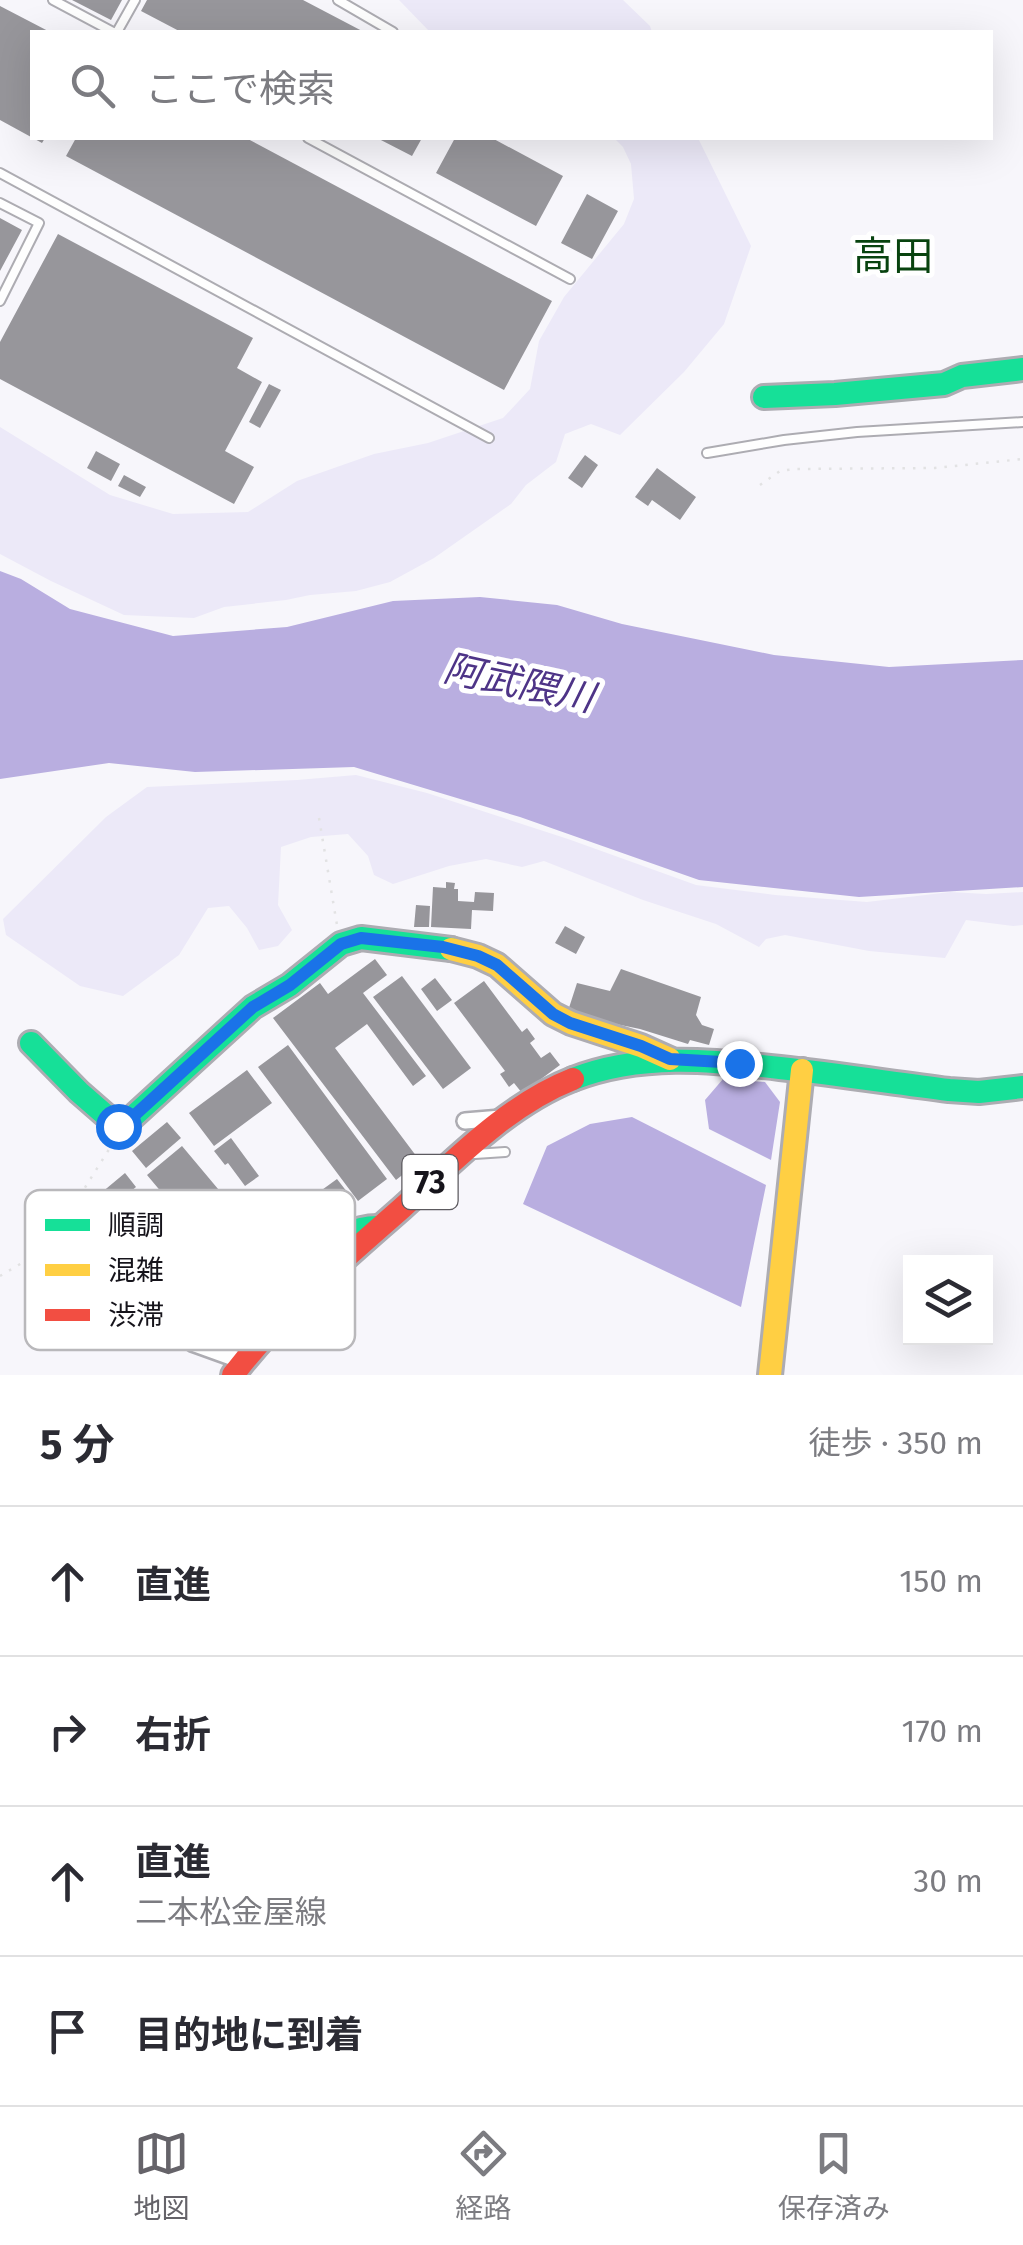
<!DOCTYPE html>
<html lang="ja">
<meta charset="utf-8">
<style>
body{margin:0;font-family:"Fira Sans","Noto Sans JP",sans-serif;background:#f7f7f7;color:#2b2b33}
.controls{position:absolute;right:30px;bottom:30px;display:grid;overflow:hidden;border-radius:0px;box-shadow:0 10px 40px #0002}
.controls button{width:90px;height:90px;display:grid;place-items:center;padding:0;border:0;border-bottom:2px solid #e1e1e2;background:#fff;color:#2b2b33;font:50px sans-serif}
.stop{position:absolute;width:30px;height:30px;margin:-22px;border:8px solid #1a73e8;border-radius:50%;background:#fff}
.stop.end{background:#1a73e8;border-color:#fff;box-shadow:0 2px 10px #0008}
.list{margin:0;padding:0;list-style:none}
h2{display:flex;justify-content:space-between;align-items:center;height:130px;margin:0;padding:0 40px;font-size:42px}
h2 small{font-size:32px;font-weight:400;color:#7c7c81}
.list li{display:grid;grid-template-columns:65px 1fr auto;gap:30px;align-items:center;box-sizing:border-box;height:150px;padding:0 40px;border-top:2px solid #e1e1e2}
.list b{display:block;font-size:38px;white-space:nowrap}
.list p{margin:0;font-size:32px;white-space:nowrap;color:#7c7c81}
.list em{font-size:32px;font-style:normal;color:#7c7c81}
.icon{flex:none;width:55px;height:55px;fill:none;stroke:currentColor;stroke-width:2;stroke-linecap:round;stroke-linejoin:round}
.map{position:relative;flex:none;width:1023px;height:1375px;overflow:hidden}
.search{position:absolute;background:#fff;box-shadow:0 10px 40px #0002;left:30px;right:30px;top:30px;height:110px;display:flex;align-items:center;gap:25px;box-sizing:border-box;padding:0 35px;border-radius:0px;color:#7c7c81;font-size:38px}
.sheet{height:730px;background:#fff}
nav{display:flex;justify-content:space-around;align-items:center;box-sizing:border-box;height:140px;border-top:2px solid #e1e1e2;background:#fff;font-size:28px;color:#7c7c81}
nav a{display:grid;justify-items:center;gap:5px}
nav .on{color:#656369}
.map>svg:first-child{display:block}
.green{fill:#ece9f8}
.water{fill:#b9aee0}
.building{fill:#97969b}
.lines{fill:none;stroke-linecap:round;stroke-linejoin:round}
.lane-casing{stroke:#adacb2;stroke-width:12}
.street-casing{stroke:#adacb2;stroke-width:20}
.fast-casing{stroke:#adacb2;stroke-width:28}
.slow-casing{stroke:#adacb2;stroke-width:28}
.jam-casing{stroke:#adacb2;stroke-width:28}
.path{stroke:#e2e2e3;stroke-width:2.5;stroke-dasharray:2.5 8;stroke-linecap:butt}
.lane{stroke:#fefefe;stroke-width:8}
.street{stroke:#fefefe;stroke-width:15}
.fast{stroke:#16e098;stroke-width:22}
.slow{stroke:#ffcf43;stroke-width:22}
.jam{stroke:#f24e42;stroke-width:22}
.route{stroke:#1a73e8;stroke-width:12}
.labels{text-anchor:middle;stroke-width:10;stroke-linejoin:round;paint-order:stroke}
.shield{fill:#fff;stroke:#5c5a5f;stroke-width:2.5}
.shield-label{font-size:32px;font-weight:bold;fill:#16141b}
.water-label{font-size:38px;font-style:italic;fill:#4e3487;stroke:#fff}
.quarter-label{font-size:40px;fill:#08430f;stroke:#fff}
.key{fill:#fff;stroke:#b9b8bb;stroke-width:2.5}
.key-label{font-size:28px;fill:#16141b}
</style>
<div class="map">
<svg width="1023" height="1375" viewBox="0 0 1023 1375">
<rect width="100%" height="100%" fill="#f7f6fb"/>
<path class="green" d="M399 0H623L650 26 652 32H430Z
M614 138H698L751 246 724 324 684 372 620 435 591 424 565 434 556 462 526 485 511 504 434 558 390 582 356 591 310 595 286 600 224 607 194 618 124 615 51 581 0 554V427L110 495 173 514 248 512 297 481 374 454 428 443 503 418 530 389 539 341 564 297 624 224 634 199 631 164 623 147Z
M356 775 427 793 568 839 696 885 775 895 867 902 950 892 986 894 1023 892V925L1013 926 966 920 945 958 869 951 785 935 766 939 759 947 716 924 643 900 544 861 522 867 486 859 449 866 393 884 374 875 368 856 348 834 311 837 281 847 278 905 292 930 278 946 259 950 247 928 229 906 208 908 179 955 123 996 80 986 6 935 3 919 106 817 147 787 297 780Z"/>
<path class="water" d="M0 571 21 579 70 609 173 636 287 627 393 601 480 597 557 605 622 624 774 655 889 667 1023 660V887L859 897 699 880 520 817 354 767 195 772 109 763 0 779Z
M723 1079 765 1082 780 1102 771 1160 709 1129 705 1100Z
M632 1117 766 1185 741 1307 523 1204 547 1146 590 1124Z"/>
<path class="building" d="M72 0H122L111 20Z
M147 0H303L364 32H181L141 11Z
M0 6 50 32H32V138H45L42 143 0 120Z
M76 138H246L552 301 504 390 66 156Z
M377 138H422L412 156Z
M455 138H492L563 176 536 226 436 173Z
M587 194 618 211 592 259 561 243Z
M0 218 22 230 0 271Z
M58 234 253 338 237 368 262 382 225 451 254 467 234 504 0 379V342Z
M269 384 281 390 260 428 249 422Z
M96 451 120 464 111 481 87 468Z
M585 455 598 465 582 488 568 478Z
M657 468 696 497 680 520 652 500 648 506 635 497Z
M124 475 146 487 140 497 118 486Z
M446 882 455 883 454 889H458V901L474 902 475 892 494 893 493 911 472 910 471 929 431 927 433 887 446 888Z
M416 905 430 906 429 927H414Z
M565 926 585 937 576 954 555 943Z
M375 959 387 975 363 993 426 1076 413 1086 367 1024 335 1048 420 1161 396 1180 273 1018 320 983 328 994Z
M621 969 701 997 696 1015 702 1025 714 1029 709 1045 690 1040 688 1044 640 1029 567 1014 577 983 610 991Z
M402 976 471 1068 443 1089 373 997Z
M435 978 452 1000 437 1011 421 989Z
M484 981 522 1032 527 1028 535 1039 530 1043 541 1058 550 1052 560 1065 522 1093 514 1083 509 1087 500 1074 505 1071 454 1003Z
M288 1045 387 1179 358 1201 258 1067Z
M247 1070 272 1103 214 1146 189 1113Z
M167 1122 181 1138 146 1168 132 1151Z
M231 1138 259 1176 245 1186 228 1163 225 1165 214 1151Z
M182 1146 271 1252 236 1281 147 1175Z
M125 1173 136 1187 100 1217 89 1203Z
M337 1179 351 1197 311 1226 297 1208Z"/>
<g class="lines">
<defs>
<path id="lane" d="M53 0 113 32
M338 0 393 32
M117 32 135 0
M308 138 570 279
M0 173 489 438
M0 203 39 223 0 301
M707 453 784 440 857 432 1023 422
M475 1154 505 1152"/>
<path id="street" d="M465 1121 501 1118
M192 1343 242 1361"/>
<path id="fast" d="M764 397 835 394 944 384 962 376 1023 369
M31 1043 79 1092 118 1126 125 1124 253 1007 290 985 341 944 361 938 451 949
M573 1079C640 1053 710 1060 780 1068 836 1074 893 1083 949 1090L979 1092 1023 1087
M292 1236C322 1252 348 1226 379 1227"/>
<path id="slow" d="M451 949 478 956 497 965 553 1014 571 1023 641 1046 670 1059
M770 1375 802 1070"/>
<path id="jam" d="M233 1375C282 1311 342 1261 402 1208 454 1161 507 1105 573 1079"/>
</defs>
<use href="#lane" class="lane-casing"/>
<use href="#street" class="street-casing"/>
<use href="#fast" class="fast-casing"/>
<use href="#slow" class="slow-casing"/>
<use href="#jam" class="jam-casing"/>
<path class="path" d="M760 485 780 471 794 469 935 468 1023 459
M319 818 337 925
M0 1276 47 1248 113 1143"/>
<use href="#lane" class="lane"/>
<use href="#street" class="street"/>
<use href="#fast" class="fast"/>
<use href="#slow" class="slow"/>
<use href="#jam" class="jam"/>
</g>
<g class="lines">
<path class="route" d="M118 1126 125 1124 253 1007 290 985 341 944 361 938 443 947 478 956 497 965 553 1014 570 1023 641 1046 670 1059 739 1063"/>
</g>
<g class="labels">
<rect class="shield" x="402.5" y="1155" width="55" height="54" rx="8"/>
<g class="shield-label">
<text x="430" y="1193">73</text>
</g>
<g class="water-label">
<text transform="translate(519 683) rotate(12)" y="13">阿武隈川</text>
</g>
<g class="quarter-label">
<text x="893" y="270">高田</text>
</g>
</g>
<rect x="25" y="1190" width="330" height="160" rx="15" class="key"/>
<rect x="45" y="1219" width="45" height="12" fill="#16e098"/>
<rect x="45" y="1264" width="45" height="12" fill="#ffcf43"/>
<rect x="45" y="1309" width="45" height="12" fill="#f24e42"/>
<g class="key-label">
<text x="108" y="1235">順調</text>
<text x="108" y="1280">混雑</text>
<text x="108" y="1325">渋滞</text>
</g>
</svg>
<div class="controls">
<button><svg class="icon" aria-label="layers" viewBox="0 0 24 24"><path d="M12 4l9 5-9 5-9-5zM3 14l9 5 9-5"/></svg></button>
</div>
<div class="stop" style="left:118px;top:1126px"></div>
<div class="stop end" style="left:739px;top:1063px"></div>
<div class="search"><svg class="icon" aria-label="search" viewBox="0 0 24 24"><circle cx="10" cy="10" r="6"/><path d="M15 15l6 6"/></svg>ここで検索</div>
</div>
<section class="sheet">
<h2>5 分<small>徒歩 · 350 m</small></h2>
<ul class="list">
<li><svg class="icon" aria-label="ahead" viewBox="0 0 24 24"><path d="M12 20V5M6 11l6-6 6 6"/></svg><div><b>直進</b></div><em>150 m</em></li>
<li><svg class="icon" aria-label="right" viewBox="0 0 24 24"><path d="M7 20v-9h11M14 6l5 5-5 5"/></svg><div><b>右折</b></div><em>170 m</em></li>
<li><svg class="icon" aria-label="ahead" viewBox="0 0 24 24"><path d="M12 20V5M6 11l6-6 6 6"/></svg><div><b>直進</b><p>二本松金屋線</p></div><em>30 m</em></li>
<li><svg class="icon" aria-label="arrive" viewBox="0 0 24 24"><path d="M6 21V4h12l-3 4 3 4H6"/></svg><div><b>目的地に到着</b></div></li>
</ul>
</section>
<nav>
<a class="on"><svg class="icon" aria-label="map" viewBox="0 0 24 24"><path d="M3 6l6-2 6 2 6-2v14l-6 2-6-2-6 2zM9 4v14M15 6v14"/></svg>地図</a>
<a><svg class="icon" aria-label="directions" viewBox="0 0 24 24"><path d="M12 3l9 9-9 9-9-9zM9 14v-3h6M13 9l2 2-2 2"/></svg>経路</a>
<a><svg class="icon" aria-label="saved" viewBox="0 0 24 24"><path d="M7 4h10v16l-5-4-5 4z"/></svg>保存済み</a>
</nav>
